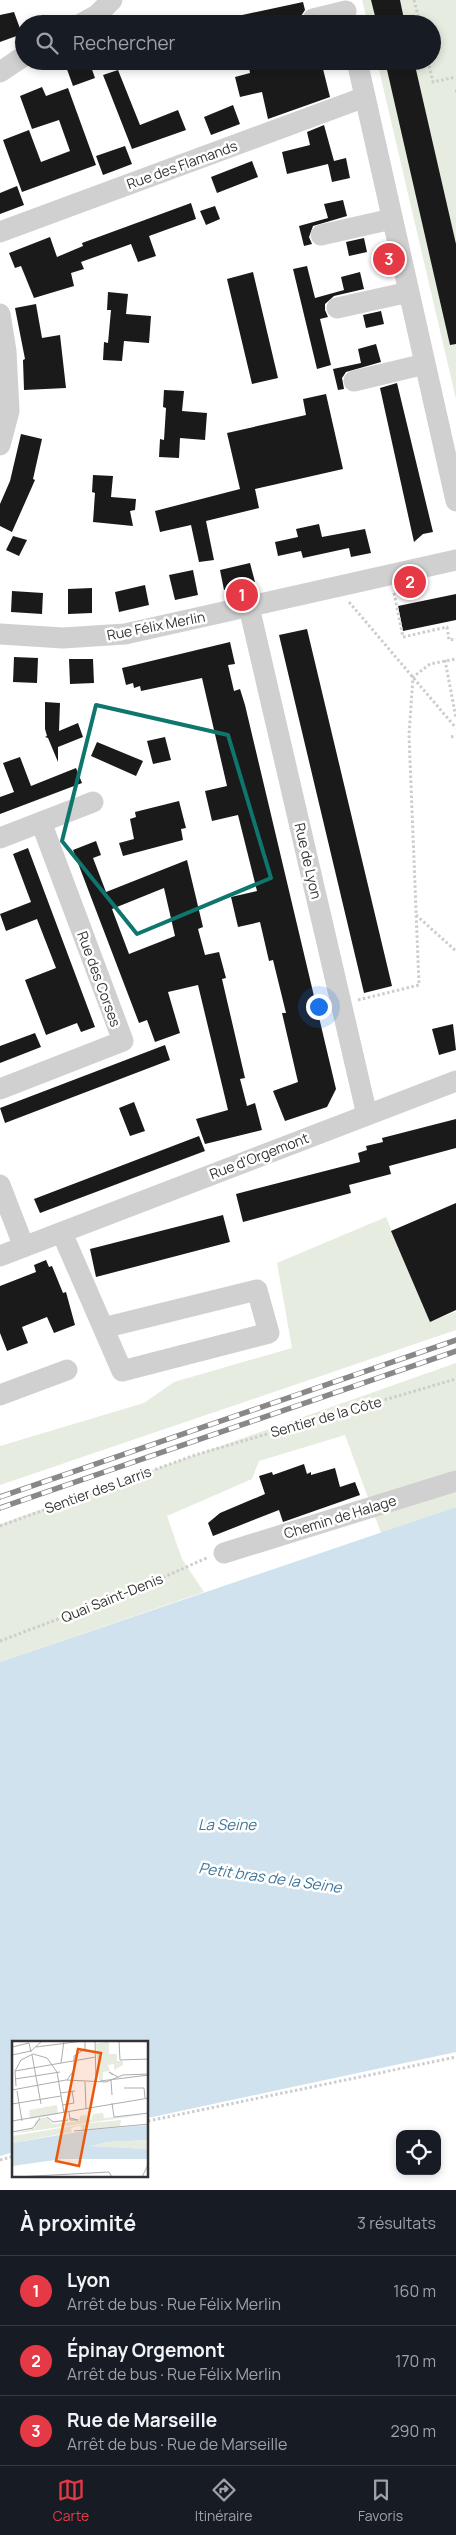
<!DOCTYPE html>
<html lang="fr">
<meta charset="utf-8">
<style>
body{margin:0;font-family:Manrope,sans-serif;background:#20242c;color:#f1f3f6}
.controls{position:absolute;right:15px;bottom:15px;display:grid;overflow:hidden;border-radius:10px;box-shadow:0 2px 8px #0003}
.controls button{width:45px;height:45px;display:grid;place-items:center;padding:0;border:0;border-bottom:1px solid #363941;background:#171b24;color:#f1f3f6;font:25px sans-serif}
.you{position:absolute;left:318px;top:1006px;width:18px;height:18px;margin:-12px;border:4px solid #fff;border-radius:50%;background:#1a73e8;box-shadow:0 0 0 8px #1a73e833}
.badge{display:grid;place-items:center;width:32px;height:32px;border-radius:50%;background:#e63946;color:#fff;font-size:16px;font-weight:700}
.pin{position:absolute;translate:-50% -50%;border:2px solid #fff;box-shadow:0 1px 5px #0006}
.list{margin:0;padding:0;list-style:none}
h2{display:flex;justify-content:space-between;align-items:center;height:65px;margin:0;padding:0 20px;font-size:21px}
h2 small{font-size:16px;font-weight:400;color:#9ea1a6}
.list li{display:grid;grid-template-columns:32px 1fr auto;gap:15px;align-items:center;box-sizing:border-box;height:70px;padding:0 20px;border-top:1px solid #363941}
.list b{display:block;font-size:19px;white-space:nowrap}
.list p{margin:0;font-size:16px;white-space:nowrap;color:#9ea1a6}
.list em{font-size:16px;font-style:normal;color:#9ea1a6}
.icon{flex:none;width:28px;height:28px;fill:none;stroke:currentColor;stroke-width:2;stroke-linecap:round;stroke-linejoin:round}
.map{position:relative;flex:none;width:456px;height:2190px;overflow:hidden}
.search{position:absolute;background:#171b24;box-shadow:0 2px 8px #0003;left:15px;right:15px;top:15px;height:55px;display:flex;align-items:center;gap:12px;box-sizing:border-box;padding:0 18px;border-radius:28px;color:#9ea1a6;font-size:19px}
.sheet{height:275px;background:#171b24}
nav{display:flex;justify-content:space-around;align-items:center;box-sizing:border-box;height:70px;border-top:1px solid #363941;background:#171b24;font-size:14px;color:#9ea1a6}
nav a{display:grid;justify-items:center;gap:2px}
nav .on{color:#e63946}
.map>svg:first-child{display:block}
.green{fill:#e6ecdf}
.water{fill:#cfe2ee}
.building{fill:#1a1a1a;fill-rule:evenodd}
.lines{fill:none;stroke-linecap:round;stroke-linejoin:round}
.path{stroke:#cdcdcd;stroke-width:3;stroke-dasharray:2.5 2.5;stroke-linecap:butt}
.minor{stroke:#d0d0d0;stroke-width:21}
.rail-casing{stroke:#888;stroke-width:5.5}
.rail{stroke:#fff;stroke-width:4;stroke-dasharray:11;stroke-linecap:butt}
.marked{fill:none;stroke:#0f766e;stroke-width:4;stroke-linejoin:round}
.labels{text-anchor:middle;stroke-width:5;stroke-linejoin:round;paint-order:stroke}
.street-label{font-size:14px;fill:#333;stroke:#fff}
.water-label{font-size:15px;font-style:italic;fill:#3f7597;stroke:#fff}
.inset-road{fill:none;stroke:#adadad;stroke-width:1}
.view{fill:#e8590c;fill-opacity:0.15;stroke:#e8590c;stroke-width:2.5}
.inset-edge{fill:none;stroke:#333;stroke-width:2.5}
</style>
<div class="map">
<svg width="456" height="2190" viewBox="0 0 456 2190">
<rect width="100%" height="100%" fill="#fff"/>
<path class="green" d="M362 0H456V399L377 61H432V24H368Z
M386 1217 430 1321 456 1312V1330L0 1485V1446L144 1403 174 1382 292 1348 277 1263Z
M456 1363V1507L381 1533 345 1435 259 1461 252 1479 167 1516 182 1559 204 1592 0 1662V1524Z"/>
<path class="water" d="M456 1507V2052L148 2118V2042H14V2152L0 2156V1662Z"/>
<path class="building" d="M371 0H400L405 24H377Z
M303 2 305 10 301 16 302 24H234L233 17Z
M14 12 22 34 0 42V15Z
M64 61H89L95 78 73 86Z
M248 61H321L330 97 268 119 262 92 240 97 235 77 250 73Z
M385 61H414L456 244V344L450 345Z
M118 70 140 125 178 110 186 130 132 149 103 75Z
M42 87 46 96 68 88 96 165 22 192 3 140 29 130 41 162 70 151 59 120 32 129 20 96Z
M233 105 240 124 211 135 204 117Z
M324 125 334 161 346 158 350 178 332 182 328 164 287 174 282 152 310 145 307 132Z
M125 146 132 164 103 175 96 156Z
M252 161 258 177 217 193 211 177Z
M17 186 24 205 0 214V193Z
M343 200 347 216 313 226 309 237 312 244 304 246 299 226 328 218 324 204Z
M191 203 196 219 149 236 156 256 138 262 131 244 81 262 84 269 71 273 74 286 34 298 21 266 15 268 9 253 50 237 57 257 83 246 82 243Z
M215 206 220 219 206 225 200 211Z
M364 238 367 252 349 256 346 242Z
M307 266 315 298 344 290 341 277 360 272 364 289 334 296 325 304V310L328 317 320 319 331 365 317 369 293 269Z
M253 272 278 378 252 384 227 279Z
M108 292 128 294 126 314 151 316 149 343 124 341 122 361 103 360 104 342 108 343 111 310H107Z
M36 304 42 338 60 335 66 388 24 390 23 360 25 359 15 308Z
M381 311 384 324 366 328 363 315Z
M376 344 381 362 346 372 342 378 344 389 338 390 333 369 361 363 358 349Z
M397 383 433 532 423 534 414 542 380 388Z
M164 390 184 391 182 411 207 413 205 440 180 438 179 458 159 457 160 439 164 440 166 408 163 407Z
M326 394 343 469 255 489 259 508 206 521 214 560 199 562 191 525 160 532 155 511 240 489 227 433 306 415 303 399Z
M21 434 42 439 33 479 35 480 12 532 0 526V504L10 481Z
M93 475 113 476 111 497 136 499 135 510 130 511 133 526 93 522 95 493 92 492Z
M319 524 322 537 365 529 371 553 351 557 349 548 303 558 301 551 278 556 275 542 298 537 296 529Z
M13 536 27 540 19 556 6 550Z
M250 563 255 582 224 590 220 570Z
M193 570 198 595 175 600 169 575Z
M145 585 149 605 119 612 115 592Z
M92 588V613L68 614V589Z
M12 591 43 593 42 614 11 612Z
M456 594V620L403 631 398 606Z
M307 629 392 986 364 993 279 635Z
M230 642 235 664 228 665 234 691 240 689 245 705 336 1089 327 1107 285 1121 273 1091 298 1082 282 1013H286L273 960 269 961 260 922 238 927 231 897 257 891 238 815 212 821 205 791 227 786 202 678 141 691 140 686 134 688 133 683 126 685 122 668Z
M14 657 38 658 37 683 13 682Z
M69 659H93L94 683 70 684Z
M45 702 60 703 59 731 78 723 83 737 58 747V762L48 738 45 737 47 736 45 729Z
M165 737 171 760 153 764 147 741Z
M97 742 143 761 136 776 91 756Z
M20 757 31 786 76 768 82 783 0 814V797L14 792 3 763Z
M179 801 186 828 181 829 183 840 123 856 119 843 134 839 130 819 136 817 135 812Z
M96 841 101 855 93 858 106 892 187 860 203 927 198 929 205 955 219 952 226 978 222 979 245 1078 240 1079 247 1106 255 1103 262 1130 205 1144 196 1119 228 1110 198 985 168 992 180 1033 155 1042 147 1020 139 1023 73 850ZM164 888 175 936 129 954 112 909Z
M28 848 95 1027 81 1032 77 1023 46 1035 25 980 56 968 37 919 6 931 0 914 31 902 13 854Z
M453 1024 456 1050 439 1055 432 1029Z
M35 1033 41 1047 0 1063V1046Z
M165 1045 170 1060 5 1123 0 1108Z
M134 1102 145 1131 130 1136 119 1108Z
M456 1119V1148L389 1166 391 1174 349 1185 351 1193 243 1222 236 1194 360 1162 358 1153 367 1150 366 1146 383 1142 382 1138Z
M199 1136 205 1151 40 1213 34 1199Z
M456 1203V1310L430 1322 391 1231Z
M223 1215 230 1242 96 1277 90 1249Z
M46 1260 49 1267 52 1266 63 1293 66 1292 75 1325 54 1333 47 1317 22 1327 28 1343 7 1351 0 1333V1286L36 1272 34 1265Z
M304 1464 307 1474 311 1472V1475L335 1468 340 1487 355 1482 360 1495 283 1522 279 1510 213 1536 208 1523 220 1513 265 1494 259 1476 272 1472 273 1475Z"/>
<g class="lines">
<path class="path" d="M414 0 420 24
M428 61 433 82 456 77
M455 91H456
M394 593 403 637 447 627 449 640 456 639
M349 602 456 728
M445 660 456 718
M451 737 456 736
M416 915 456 951
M358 1000 419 985 409 735 413 677 430 664 456 659
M0 1526 195 1455 456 1379
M0 1641 127 1593 207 1558
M148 2121 456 2057
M0 2160 14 2156"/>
<path class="minor" d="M313 19 346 11
M81 24 97 15 112 0
M357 61 456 501
M0 72 24 56
M0 232 365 97
M321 235 392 219
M337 308 409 292
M0 314 6 351 9 411 0 445
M354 381 425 364
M249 607 367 1115
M0 634 63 638 125 634 456 560
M0 838 93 802
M0 1089 123 1041 41 822
M0 1185 24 1247
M62 1233 122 1371 269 1333 257 1290 103 1328
M0 1256 456 1081
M0 1395 67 1370
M224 1553 456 1481"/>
<defs>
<path id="rail" d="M0 1497 456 1340
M0 1508 456 1351"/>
</defs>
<use href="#rail" class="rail-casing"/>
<use href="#rail" class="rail"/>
</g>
<path class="marked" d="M96 705 228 735 271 878 137 934 62 841Z"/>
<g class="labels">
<g class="street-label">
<text transform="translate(182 165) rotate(-20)" y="5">Rue des Flamands</text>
<text transform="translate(156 626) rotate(-11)" y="5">Rue Félix Merlin</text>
<text transform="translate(308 861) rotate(77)" y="5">Rue de Lyon</text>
<text transform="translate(99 979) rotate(70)" y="5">Rue des Corses</text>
<text transform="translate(259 1156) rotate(-21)" y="5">Rue d'Orgemont</text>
<text transform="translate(326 1417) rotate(-16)" y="5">Sentier de la Côte</text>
<text transform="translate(98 1490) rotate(-20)" y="5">Sentier des Larris</text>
<text transform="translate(340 1517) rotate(-17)" y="5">Chemin de Halage</text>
<text transform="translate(112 1598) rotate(-22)" y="5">Quai Saint-Denis</text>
</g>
<g class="water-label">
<text x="227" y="1830">La Seine</text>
<text transform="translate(270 1878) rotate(8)" y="5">Petit bras de la Seine</text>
</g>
</g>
<g transform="translate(12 2041)">
<rect width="136" height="136" fill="#fff"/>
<path d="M97 0V13H105V20H111V24L102 29V23L96 24 98 30 91 31V39H87L84 3ZM45 64 46 73 18 78 17 69ZM91 72 92 77 136 73 0 93 23 87V81L29 77 34 76 41 83 67 80 68 75 74 74 75 80 79 79 81 73ZM109 79 108 86 70 90 69 85H65L59 87 60 91 0 102V95L79 82ZM136 99V108L79 105 95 101Z" fill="#e6ecdf"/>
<path d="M136 84V99L95 101 79 105 136 108V118H50L0 125V102L77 89Z" fill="#cfe2ee"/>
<path class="inset-road" d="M83 0 84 41M107 0 108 19 137 18M0 6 17 2 19 11M24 6 71 0M0 14 19 10 30 0M20 14 29 63M49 22 52 0M3 30 84 16M101 34 97 31 106 36M136 35V57M3 38 48 31M55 39 62 29V15L73 8V0M99 39 100 54M88 40 137 34M73 41 74 68M4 45 3 30 9 19 21 13 35 17 45 31 52 72M112 47H132L133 57M0 49 54 39 94 41 111 34 137 33M5 50 10 80M48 52 63 50M100 62 102 76 137 72M0 63 49 55M51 64 62 62 60 50M57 71 58 79H66L58 77M35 76 41 81 56 79M0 80 137 57M62 90 137 83M0 91 21 87 28 77M4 136 97 131 100 136M130 136 137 122"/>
<path class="view" d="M66 8 89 12 67 125 44 120Z"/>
<rect width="136" height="136" class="inset-edge"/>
</g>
</svg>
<div class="controls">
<button><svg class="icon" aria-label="locate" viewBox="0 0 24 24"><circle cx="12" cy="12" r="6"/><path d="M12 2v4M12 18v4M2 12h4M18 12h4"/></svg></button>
</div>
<div class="you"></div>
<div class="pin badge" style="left:242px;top:595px">1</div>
<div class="pin badge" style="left:410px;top:582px">2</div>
<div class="pin badge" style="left:389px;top:259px">3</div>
<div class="search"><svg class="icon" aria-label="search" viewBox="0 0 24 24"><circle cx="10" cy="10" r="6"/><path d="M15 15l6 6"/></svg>Rechercher</div>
</div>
<section class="sheet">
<h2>À proximité<small>3 résultats</small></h2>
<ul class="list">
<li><span class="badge">1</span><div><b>Lyon</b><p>Arrêt de bus · Rue Félix Merlin</p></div><em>160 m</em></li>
<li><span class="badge">2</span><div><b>Épinay Orgemont</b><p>Arrêt de bus · Rue Félix Merlin</p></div><em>170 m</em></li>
<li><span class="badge">3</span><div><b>Rue de Marseille</b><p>Arrêt de bus · Rue de Marseille</p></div><em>290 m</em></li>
</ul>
</section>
<nav>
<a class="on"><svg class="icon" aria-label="map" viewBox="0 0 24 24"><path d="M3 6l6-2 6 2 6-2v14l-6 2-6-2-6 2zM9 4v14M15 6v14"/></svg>Carte</a>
<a><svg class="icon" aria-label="directions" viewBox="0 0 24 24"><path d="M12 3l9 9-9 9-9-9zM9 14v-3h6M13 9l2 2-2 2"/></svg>Itinéraire</a>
<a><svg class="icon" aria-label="saved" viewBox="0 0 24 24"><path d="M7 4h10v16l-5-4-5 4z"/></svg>Favoris</a>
</nav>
